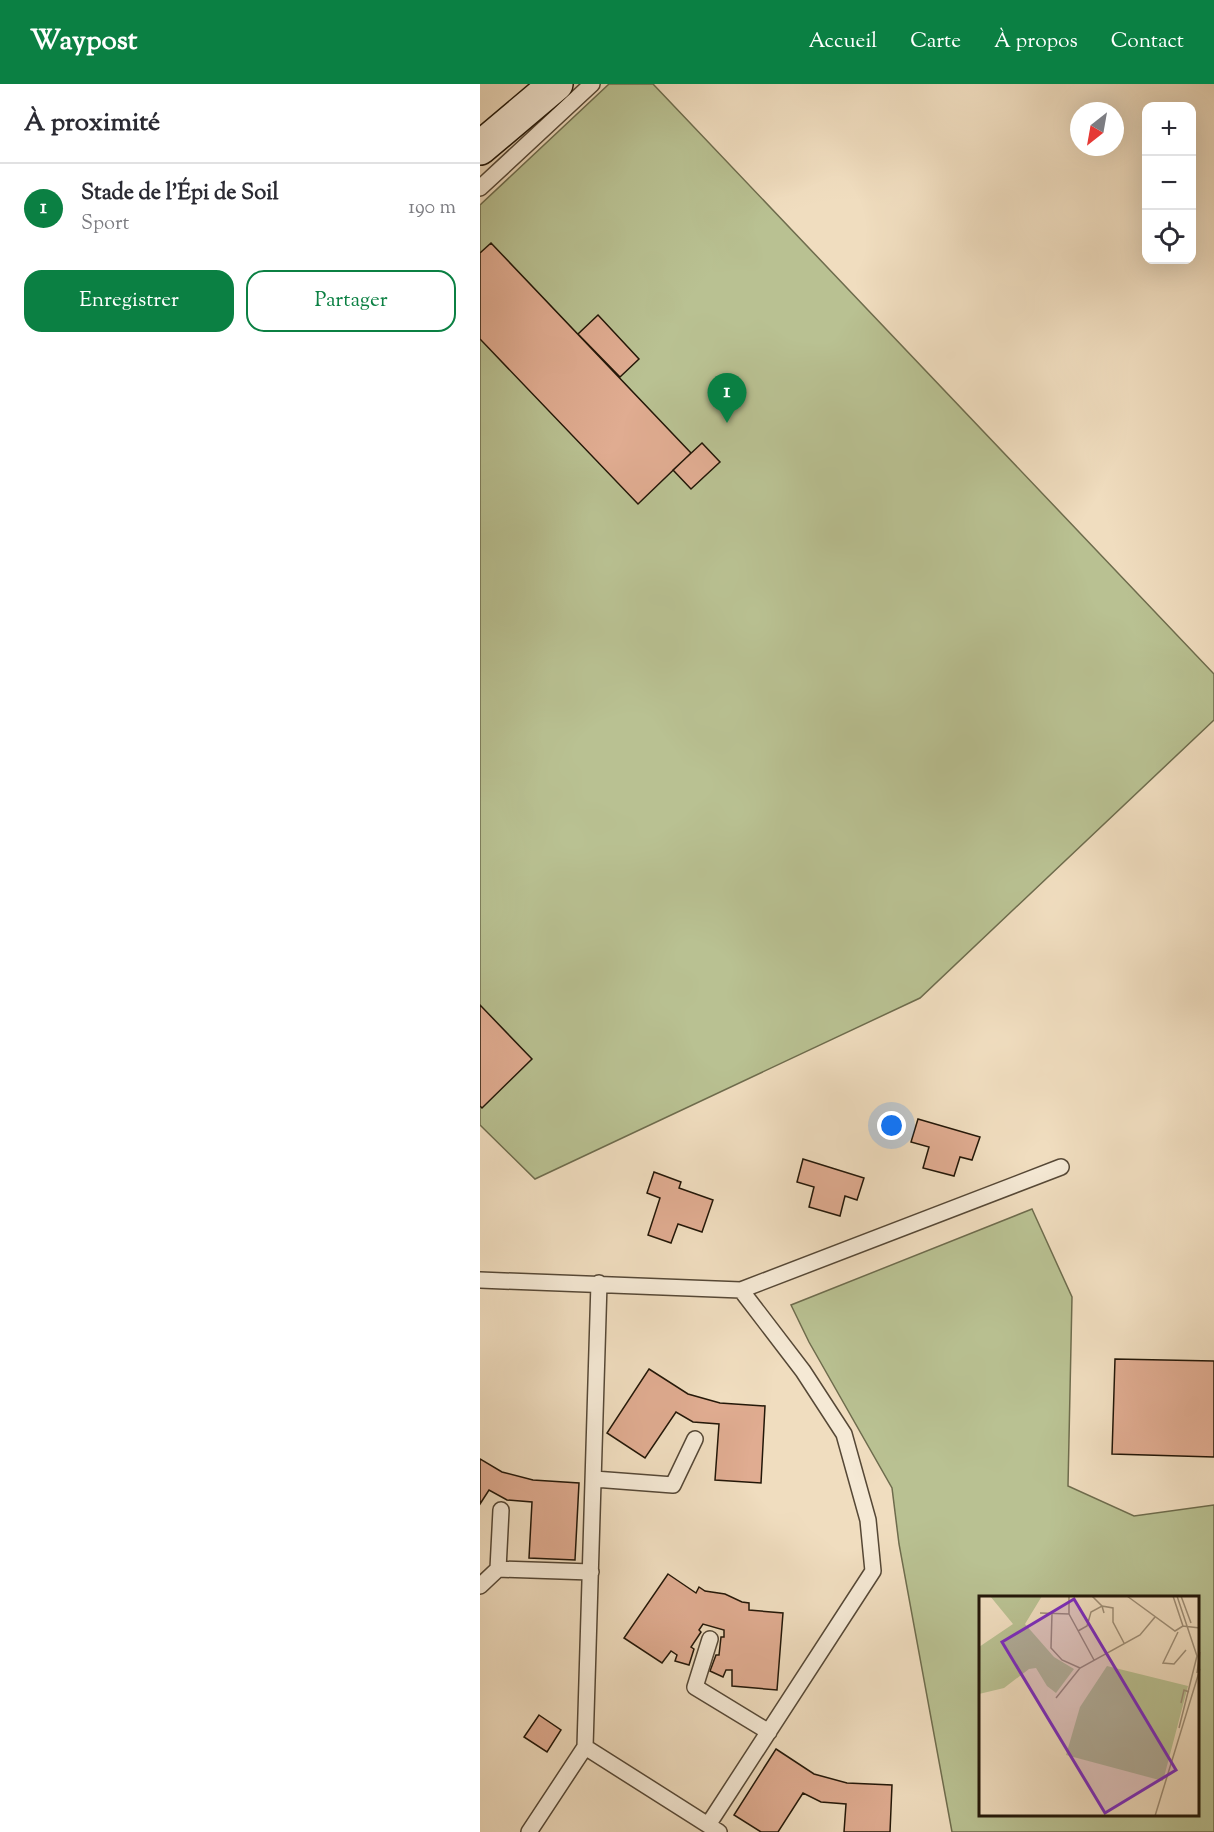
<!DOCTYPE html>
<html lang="fr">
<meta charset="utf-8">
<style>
body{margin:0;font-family:"Sorts Mill Goudy",serif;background:#f7f7f7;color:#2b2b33}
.controls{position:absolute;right:18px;top:18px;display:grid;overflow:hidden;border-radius:12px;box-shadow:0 6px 24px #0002}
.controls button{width:54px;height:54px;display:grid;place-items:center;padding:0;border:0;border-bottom:2px solid #e1e1e2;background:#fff;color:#2b2b33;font:30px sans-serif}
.compass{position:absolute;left:590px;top:18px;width:54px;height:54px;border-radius:50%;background:#fff;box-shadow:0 6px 24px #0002;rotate:211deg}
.you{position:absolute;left:412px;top:1042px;width:21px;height:21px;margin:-15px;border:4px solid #fff;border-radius:50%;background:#1a73e8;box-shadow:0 0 0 9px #1a73e833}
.badge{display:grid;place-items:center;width:39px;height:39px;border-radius:50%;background:#0b8043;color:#fff;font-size:20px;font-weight:700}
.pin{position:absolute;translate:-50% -50px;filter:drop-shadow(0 2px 3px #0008)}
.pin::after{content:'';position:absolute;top:32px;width:21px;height:18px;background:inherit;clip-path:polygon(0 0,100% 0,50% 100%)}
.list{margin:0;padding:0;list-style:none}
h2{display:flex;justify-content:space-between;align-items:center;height:78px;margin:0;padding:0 24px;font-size:26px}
h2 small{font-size:20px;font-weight:400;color:#7c7c81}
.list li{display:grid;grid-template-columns:39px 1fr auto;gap:18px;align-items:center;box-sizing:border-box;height:90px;padding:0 24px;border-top:2px solid #e1e1e2}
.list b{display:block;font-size:22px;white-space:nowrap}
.list p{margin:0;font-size:20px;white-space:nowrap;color:#7c7c81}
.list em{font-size:20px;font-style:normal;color:#7c7c81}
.actions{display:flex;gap:12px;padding:18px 24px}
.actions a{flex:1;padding:14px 0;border:2px solid #0b8043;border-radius:18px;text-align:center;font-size:21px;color:#0b8043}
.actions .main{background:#0b8043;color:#fff}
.icon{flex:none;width:33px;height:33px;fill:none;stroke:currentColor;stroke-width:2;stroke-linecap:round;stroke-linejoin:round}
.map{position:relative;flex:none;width:734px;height:1748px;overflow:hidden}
header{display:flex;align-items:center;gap:36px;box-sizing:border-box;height:84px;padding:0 30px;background:#0b8043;color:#fff}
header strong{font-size:28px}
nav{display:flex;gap:33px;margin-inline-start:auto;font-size:21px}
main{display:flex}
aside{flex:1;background:#fff}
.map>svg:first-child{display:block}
.green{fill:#b9c192;stroke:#6e6c4d;stroke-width:1.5;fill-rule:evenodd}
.building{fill:#e0ac91;stroke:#231708;stroke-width:1.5}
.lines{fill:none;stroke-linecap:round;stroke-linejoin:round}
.service-casing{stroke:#564836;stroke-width:18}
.secondary-casing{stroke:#231708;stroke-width:36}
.service{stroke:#f5e9d5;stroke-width:15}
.secondary{stroke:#f5e9d5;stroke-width:33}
.inset-road{fill:none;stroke:#9e8e76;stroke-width:1.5}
.view{fill:#7b2cbf;fill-opacity:0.15;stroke:#7b2cbf;stroke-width:3}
.inset-edge{fill:none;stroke:#231708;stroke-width:3}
</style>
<header>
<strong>Waypost</strong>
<nav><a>Accueil</a><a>Carte</a><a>À propos</a><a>Contact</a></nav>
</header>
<main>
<aside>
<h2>À proximité<small></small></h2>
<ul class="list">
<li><span class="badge">1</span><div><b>Stade de l'Épi de Soil</b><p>Sport</p></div><em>190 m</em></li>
</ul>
<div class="actions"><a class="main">Enregistrer</a><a>Partager</a></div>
</aside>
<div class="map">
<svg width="734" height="1748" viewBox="0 0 734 1748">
<rect width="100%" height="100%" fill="#f0ddbf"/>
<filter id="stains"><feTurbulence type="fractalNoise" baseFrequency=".00333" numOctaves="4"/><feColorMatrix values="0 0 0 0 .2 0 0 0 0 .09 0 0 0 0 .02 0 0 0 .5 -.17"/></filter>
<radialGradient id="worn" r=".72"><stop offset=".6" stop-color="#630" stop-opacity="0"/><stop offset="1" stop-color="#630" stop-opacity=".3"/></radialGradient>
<path class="green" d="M129 0H173L734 590V636L440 914 55 1095 0 1041V121Z
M552 1125 592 1213 588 1402 654 1432 734 1421V1748H472L419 1460 412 1404 329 1258 311 1221ZM500 1514H718V1732H500Z"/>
<path class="building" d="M11 159 211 369 158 420 0 255V169Z
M118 231 159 275 140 293 98 250Z
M222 359 240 378 211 405 193 386Z
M0 921 52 975 2 1024 0 1022Z
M438 1035 500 1053 492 1076 480 1073 474 1092 443 1084 449 1063 431 1058Z
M323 1075 384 1094 377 1116 365 1112 360 1132 329 1123 334 1103 317 1098Z
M174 1088 201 1098 199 1104 233 1116 222 1148 198 1140 191 1159 168 1151 180 1114 167 1109Z
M635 1275 734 1277V1373L632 1370Z
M169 1285 208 1310 240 1319 285 1322 281 1399 235 1396 239 1340 213 1338 196 1328 165 1374 127 1349Z
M0 1375 22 1388 53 1396 99 1399 95 1476 49 1474 52 1418 27 1416 9 1406 0 1420Z
M188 1490 216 1509 219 1503 225 1507 245 1510 262 1518 269 1519V1526L303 1529 297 1606 252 1602V1586H246L243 1593 230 1587 236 1571H239L241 1553H244V1546L223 1540 219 1546 221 1548 211 1563 214 1565 209 1581 195 1577 197 1571 191 1567 182 1579 144 1554Z
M59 1631 81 1646 67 1668 44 1653Z
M296 1665 334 1690 367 1699 412 1701 410 1748H364L366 1720 341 1718 323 1709 298 1748H281L254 1731Z"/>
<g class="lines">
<defs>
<path id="service" d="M0 104 112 0
M0 1196 261 1206 581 1083
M114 1395 193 1401 215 1355
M18 1485 21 1426
M0 1502 18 1485 111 1488
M230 1555 215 1603 289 1648
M105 1663 119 1199
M228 1741 393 1487 388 1436 364 1350 323 1287 261 1206
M49 1748 105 1663 239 1748"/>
<path id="secondary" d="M0 64 76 0"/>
</defs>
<use href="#service" class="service-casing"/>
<use href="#secondary" class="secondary-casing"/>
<use href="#service" class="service"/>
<use href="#secondary" class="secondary"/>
</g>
<g transform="translate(499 1512)">
<rect width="220" height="220" fill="#f0ddbf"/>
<path d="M11 0H63L46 28 75 61 95 73 77 97 68 90 57 72 50 73 25 92 0 98V51L34 28ZM128 70 209 90 184 185 87 159 101 111Z" fill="#b9c192"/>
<path class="inset-road" d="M113 0 123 10 134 12V26L145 47M148 0 196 35 204 30M194 0 204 30 221 32M198 0 218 60 200 132M202 0 212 27M61 17 90 18V0M73 17 72 52 83 64 101 72M90 18 115 64M99 35 108 30 112 16 123 10 125 17M199 36 184 67 195 68 207 54M218 77 221 56M77 102 101 72 161 39 176 21M202 107 205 94 210 96M176 220 221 73"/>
<path class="view" d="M95 3 197 174 126 217 23 46Z"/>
<rect width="220" height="220" class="inset-edge"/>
</g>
<rect width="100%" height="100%" filter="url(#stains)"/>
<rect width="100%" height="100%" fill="url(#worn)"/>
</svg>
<div class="controls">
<button>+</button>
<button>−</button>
<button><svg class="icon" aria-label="locate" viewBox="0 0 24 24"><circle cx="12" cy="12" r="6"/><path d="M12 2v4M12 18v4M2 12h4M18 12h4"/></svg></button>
</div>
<svg class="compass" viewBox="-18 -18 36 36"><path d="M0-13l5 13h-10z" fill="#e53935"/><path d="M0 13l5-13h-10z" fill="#7c7c81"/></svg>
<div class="you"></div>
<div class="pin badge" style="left:247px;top:339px">1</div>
</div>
</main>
